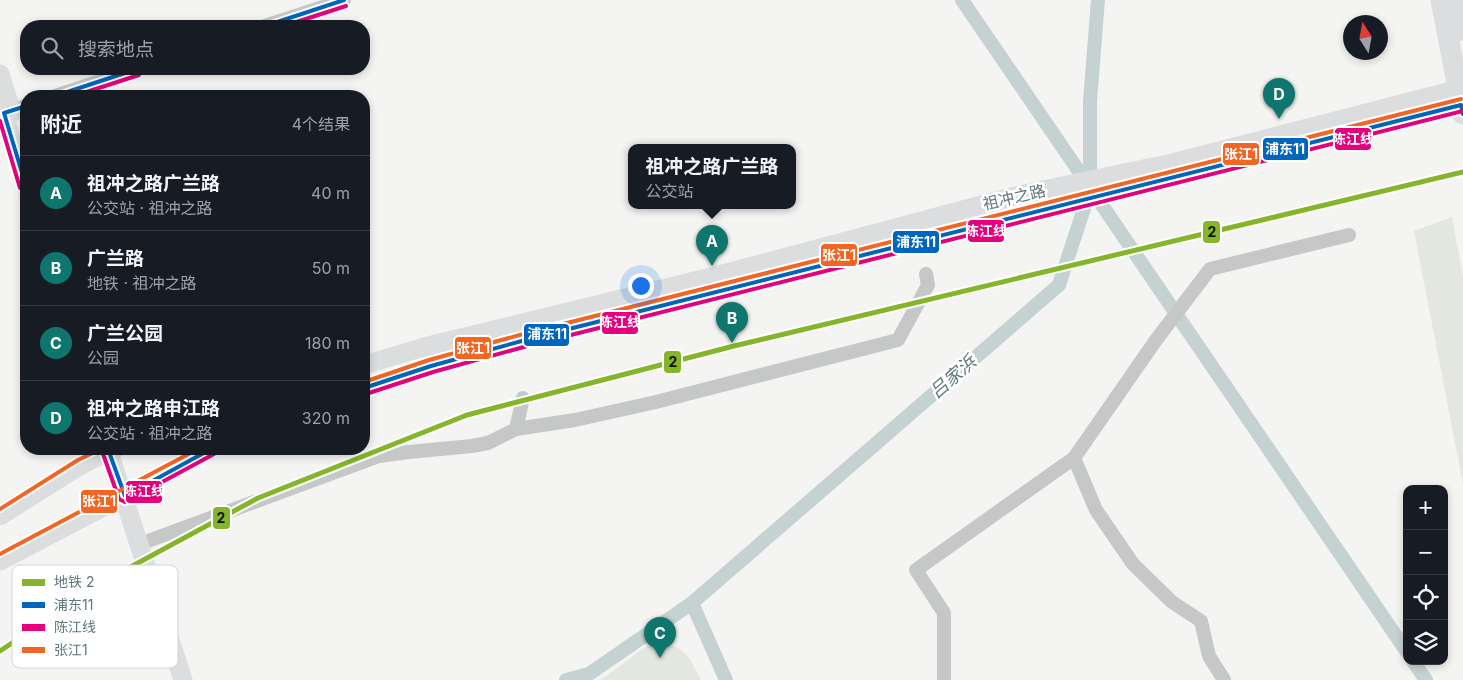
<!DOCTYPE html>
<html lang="zh">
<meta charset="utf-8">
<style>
body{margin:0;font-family:Inter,"Noto Sans SC",sans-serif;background:#242831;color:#f1f3f6}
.controls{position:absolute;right:15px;bottom:15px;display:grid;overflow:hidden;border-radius:10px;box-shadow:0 2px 8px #0003}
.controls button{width:45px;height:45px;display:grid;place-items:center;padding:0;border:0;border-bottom:1px solid #363941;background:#171b24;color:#f1f3f6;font:25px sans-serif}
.compass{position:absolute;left:1343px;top:15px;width:45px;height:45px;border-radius:50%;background:#171b24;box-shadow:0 2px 8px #0003;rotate:349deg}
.you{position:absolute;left:640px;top:285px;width:18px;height:18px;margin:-12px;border:4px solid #fff;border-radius:50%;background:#1a73e8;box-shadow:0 0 0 8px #1a73e833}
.badge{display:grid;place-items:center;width:32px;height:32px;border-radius:50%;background:#0f766e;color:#fff;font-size:16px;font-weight:700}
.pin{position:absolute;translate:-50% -41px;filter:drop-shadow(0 1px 2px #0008)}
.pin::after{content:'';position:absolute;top:26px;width:18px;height:15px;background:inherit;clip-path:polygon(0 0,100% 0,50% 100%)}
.popup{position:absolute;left:628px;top:144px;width:168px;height:65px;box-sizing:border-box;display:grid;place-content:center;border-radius:10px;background:#171b24;filter:drop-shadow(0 1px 4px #0005);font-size:16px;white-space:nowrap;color:#9ea1a6}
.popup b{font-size:19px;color:#f1f3f6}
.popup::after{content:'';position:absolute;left:50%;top:100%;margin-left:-10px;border:10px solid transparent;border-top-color:#171b24}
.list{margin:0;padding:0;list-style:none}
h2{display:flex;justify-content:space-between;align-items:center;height:65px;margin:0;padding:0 20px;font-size:21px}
h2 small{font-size:16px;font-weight:400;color:#9ea1a6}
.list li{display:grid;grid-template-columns:32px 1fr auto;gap:15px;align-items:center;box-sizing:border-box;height:75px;padding:0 20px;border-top:1px solid #363941}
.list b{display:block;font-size:19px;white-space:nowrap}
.list p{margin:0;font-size:16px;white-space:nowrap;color:#9ea1a6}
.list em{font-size:16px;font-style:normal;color:#9ea1a6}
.icon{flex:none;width:28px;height:28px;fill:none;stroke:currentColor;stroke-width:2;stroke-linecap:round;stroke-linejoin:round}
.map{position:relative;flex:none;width:1463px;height:680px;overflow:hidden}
.search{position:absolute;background:#171b24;box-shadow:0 2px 8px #0003;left:20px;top:20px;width:350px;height:55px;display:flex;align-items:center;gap:12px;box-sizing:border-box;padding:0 18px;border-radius:20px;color:#9ea1a6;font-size:19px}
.panel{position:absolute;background:#171b24;box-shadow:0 2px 8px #0003;left:20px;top:90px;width:350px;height:365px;border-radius:20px}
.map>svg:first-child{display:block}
.green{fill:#e4e6e0}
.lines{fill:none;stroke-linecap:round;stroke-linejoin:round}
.canal{stroke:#c6d2d2;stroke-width:14}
.street{stroke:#c6c8c8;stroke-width:14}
.secondary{stroke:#dcddde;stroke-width:19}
.primary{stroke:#dcddde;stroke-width:21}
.highway{stroke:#dcddde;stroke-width:24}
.bus-1-casing{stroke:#fff;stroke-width:8}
.bus-2-casing{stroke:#fff;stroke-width:8}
.bus-3-casing{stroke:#fff;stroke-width:8}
.bus-1{stroke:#0065bd;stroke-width:4}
.bus-2{stroke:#e5007d;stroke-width:4}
.bus-3{stroke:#f26522;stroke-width:4}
.metro-1-casing{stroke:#fff;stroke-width:9}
.metro-1{stroke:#84b52b;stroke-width:5}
.labels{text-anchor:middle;stroke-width:5;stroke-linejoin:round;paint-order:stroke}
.street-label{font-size:16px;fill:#60777c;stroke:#fff}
.water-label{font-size:18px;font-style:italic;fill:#5b7878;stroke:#fff}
.key{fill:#fff;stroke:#cfd6d8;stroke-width:1}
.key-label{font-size:14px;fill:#60777c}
.line-badge{stroke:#fff;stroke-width:2}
.badge-label{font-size:14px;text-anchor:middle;font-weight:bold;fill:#fff}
.pale-badge-label{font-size:14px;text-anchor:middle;font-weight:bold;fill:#111}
</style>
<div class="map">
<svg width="1463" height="680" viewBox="0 0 1463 680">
<rect width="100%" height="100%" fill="#f4f4f3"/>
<path class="green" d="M1452 217 1463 276V484L1414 231Z
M653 644C683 642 689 656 701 680H599C619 670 633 652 653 644Z"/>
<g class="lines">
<path class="canal" d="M962 0 1407 652
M1413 661 1426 680
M566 680 589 674 692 603
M726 680 692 603 1059 285 1090 190V101L1098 0"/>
<path class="street" d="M265 26 344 0
M55 96 137 69
M3 113 26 106
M516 429 523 398
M1074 458 1096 510 1133 564 1172 602 1201 621 1209 656 1224 680
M148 541 379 456 409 452 472 446 488 443 516 429 575 420 656 402 898 340 928 285 926 274
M944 680V613L916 570 1074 458 1156 340 1210 269 1349 235"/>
<path class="secondary" d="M0 74 12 113
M0 102 26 186
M364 365 424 347 715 276 1015 196 1172 163 1463 88
M364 388 431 366 529 339 1463 105
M108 449 183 680
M0 516 81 465 115 449
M0 561 132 492 211 449"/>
<path class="primary" d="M1441 0 1463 114"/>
<path class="highway" d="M1457 0 1463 29"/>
<defs>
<path id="bus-1" d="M265 26 344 0
M55 96 137 69
M26 106 4 113 26 186
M364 388 431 366 529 339 1461 105 1463 114
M108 449 125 496 211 449"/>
<path id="bus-2" d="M284 26 346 6
M74 96 139 75
M0 121 20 188
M366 394 433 372 531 345 1463 111
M102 451 119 499 125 502 214 454"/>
<path id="bus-3" d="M364 382 429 360 527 333 1461 99
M0 509 78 460 101 449
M0 554 198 449"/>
</defs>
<use href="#bus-1" class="bus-1-casing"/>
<use href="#bus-2" class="bus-2-casing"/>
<use href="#bus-3" class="bus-3-casing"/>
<use href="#bus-1" class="bus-1"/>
<use href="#bus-2" class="bus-2"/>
<use href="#bus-3" class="bus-3"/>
<defs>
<path id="metro-1" d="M0 651 112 577 258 498 467 415 734 346 1463 172"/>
</defs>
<use href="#metro-1" class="metro-1-casing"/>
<use href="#metro-1" class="metro-1"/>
</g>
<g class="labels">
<g class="street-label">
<text transform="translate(1014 197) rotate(-13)" y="6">祖冲之路</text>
</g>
<g class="water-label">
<text transform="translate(953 377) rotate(-41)" y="6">吕家浜</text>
</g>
</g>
<rect x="12" y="565" width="166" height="103" rx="8" class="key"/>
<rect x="22" y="579" width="23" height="7" fill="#84b52b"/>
<rect x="22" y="602" width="23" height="6" fill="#0065bd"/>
<rect x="22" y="624" width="23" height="7" fill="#e5007d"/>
<rect x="22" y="647" width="23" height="6" fill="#f26522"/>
<g class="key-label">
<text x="54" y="587">地铁 2</text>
<text x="54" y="610">浦东11</text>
<text x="54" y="632">陈江线</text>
<text x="54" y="655">张江1</text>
</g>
<g class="line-badge">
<rect x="1334" y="127" width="38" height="24" rx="5" fill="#e5007d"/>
<rect x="1262" y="137" width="47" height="24" rx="5" fill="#0065bd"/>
<rect x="1222" y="142" width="38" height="24" rx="5" fill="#f26522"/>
<rect x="967" y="219" width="38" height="24" rx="5" fill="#e5007d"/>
<rect x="1202" y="220" width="19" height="24" rx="5" fill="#84b52b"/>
<rect x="892" y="230" width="48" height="24" rx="5" fill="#0065bd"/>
<rect x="820" y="243" width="38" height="24" rx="5" fill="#f26522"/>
<rect x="601" y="311" width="38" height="24" rx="5" fill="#e5007d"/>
<rect x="523" y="323" width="47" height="24" rx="5" fill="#0065bd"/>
<rect x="454" y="336" width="38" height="24" rx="5" fill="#f26522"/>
<rect x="663" y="350" width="19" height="24" rx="5" fill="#84b52b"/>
<rect x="125" y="480" width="38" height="24" rx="5" fill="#e5007d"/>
<rect x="80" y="489" width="38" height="25" rx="5" fill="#f26522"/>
<rect x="212" y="506" width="19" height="24" rx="5" fill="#84b52b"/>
</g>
<g class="badge-label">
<text x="1353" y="144">陈江线</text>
<text x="1285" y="154">浦东11</text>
<text x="1241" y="159">张江1</text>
<text x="986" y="236">陈江线</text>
<text x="916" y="247">浦东11</text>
<text x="839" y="260">张江1</text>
<text x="620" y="327">陈江线</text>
<text x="547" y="339">浦东11</text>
<text x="473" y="353">张江1</text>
<text x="144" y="496">陈江线</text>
<text x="99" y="506">张江1</text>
</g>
<g class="pale-badge-label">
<text x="1212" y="237">2</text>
<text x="673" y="367">2</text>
<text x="221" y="523">2</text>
</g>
</svg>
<div class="controls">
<button>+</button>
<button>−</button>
<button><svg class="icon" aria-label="locate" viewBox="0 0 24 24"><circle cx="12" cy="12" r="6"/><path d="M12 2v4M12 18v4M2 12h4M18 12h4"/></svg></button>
<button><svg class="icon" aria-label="layers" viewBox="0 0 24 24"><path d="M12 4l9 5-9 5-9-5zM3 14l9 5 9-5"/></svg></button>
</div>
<svg class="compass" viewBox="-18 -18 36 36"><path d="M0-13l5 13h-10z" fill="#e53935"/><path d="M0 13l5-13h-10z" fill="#9ea1a6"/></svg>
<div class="you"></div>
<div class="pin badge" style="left:712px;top:266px">A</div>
<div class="popup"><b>祖冲之路广兰路</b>公交站</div>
<div class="pin badge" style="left:732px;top:343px">B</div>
<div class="pin badge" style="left:660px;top:658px">C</div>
<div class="pin badge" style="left:1279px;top:119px">D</div>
<div class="search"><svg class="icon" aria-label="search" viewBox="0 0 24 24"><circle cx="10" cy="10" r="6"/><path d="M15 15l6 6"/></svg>搜索地点</div>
<section class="panel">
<h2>附近<small>4个结果</small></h2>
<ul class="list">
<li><span class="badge">A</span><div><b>祖冲之路广兰路</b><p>公交站 · 祖冲之路</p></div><em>40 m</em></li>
<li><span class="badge">B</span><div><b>广兰路</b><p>地铁 · 祖冲之路</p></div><em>50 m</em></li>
<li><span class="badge">C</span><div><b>广兰公园</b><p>公园</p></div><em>180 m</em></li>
<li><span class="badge">D</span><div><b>祖冲之路申江路</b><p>公交站 · 祖冲之路</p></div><em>320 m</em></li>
</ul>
</section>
</div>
